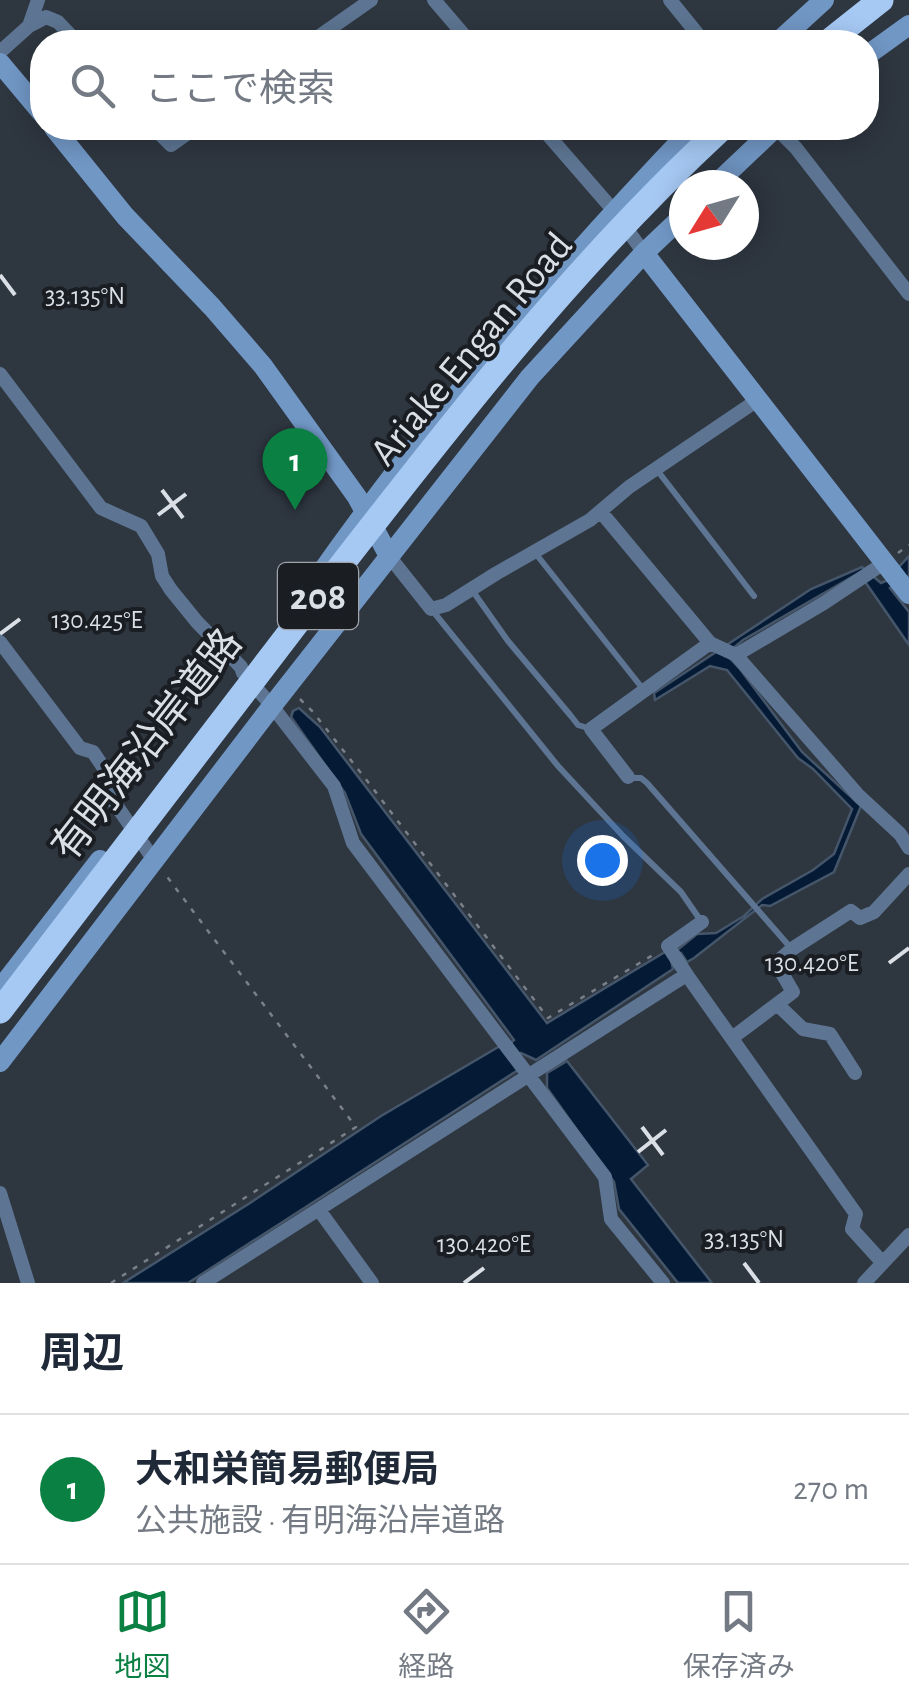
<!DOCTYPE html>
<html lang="ja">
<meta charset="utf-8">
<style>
body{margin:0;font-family:"Alegreya Sans","Noto Sans JP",sans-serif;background:#f6f6f7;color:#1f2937}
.compass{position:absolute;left:669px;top:170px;width:90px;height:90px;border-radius:50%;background:#fff;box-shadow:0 5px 25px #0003;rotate:233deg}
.you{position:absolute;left:602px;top:860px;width:35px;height:35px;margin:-25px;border:8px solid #fff;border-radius:50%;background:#1a73e8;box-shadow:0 0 0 15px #1a73e833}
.badge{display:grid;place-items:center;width:65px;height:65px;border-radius:50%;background:#0b8043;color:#fff;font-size:32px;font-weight:700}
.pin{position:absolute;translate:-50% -82px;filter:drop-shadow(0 2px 5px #0008)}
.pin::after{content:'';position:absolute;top:52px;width:35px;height:30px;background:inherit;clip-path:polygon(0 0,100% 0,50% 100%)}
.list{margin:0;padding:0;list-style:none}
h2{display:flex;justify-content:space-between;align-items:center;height:130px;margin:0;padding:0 40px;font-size:42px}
h2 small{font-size:32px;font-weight:400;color:#747a83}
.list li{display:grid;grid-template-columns:65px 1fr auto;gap:30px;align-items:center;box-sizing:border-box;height:150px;padding:0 40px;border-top:2px solid #e0e1e3}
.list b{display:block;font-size:38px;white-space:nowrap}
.list p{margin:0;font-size:32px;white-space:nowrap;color:#747a83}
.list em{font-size:32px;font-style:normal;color:#747a83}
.icon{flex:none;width:55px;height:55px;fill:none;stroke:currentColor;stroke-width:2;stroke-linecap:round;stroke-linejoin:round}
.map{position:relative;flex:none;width:909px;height:1283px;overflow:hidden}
.search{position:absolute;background:#fff;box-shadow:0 5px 25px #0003;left:30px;right:30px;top:30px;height:110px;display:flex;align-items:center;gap:25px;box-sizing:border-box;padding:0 35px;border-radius:40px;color:#747a83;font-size:38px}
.sheet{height:280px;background:#fff}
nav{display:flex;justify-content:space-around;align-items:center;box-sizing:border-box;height:140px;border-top:2px solid #e0e1e3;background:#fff;font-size:28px;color:#747a83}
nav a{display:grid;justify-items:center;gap:5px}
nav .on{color:#0b8043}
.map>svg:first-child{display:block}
.water{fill:#051b35;stroke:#45566a;stroke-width:2.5}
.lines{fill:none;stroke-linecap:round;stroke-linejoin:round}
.path{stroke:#7a8089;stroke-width:2.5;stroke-dasharray:5 8;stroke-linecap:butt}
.lane{stroke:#5d7592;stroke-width:6}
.street{stroke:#5d7592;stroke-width:14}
.secondary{stroke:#7197c5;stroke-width:20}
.highway{stroke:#a6c9f4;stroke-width:25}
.ticks{fill:none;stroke:#dadfe6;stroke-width:4}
.labels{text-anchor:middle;stroke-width:8;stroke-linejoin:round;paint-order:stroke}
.shield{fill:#1a1d22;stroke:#a0a5ab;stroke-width:2.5}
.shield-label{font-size:38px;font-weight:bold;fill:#dadfe6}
.street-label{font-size:40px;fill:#dadfe6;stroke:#1a1d22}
.ticks-label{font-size:25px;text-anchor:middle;fill:#dadfe6;stroke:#1a1d22;stroke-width:8;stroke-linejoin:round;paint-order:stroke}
</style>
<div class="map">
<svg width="909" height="1283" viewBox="0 0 909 1283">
<rect width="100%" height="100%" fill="#2e3640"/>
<path class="water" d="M909 556V576L890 588 909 612V645L859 573 743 640 726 654 740 669 802 752 861 806 834 872 770 906 762 905 694 958 687 962 681 953 671 960 673 969 536 1060 521 1053 514 1058 518 1070 188 1283H123L250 1203 381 1116 500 1046 504 1049 514 1040 361 834 345 793 291 717 293 711 299 708 320 727 547 1023 665 952 670 956 697 934 716 933 744 916 762 899 813 870 834 854 852 809 813 769 798 758 727 670 710 666 655 700 654 693 811 589 862 567 881 583 886 581Z
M567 1061 648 1165 631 1179 712 1283H678L619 1209 614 1182 547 1088V1073Z"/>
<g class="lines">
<path class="path" d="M898 553 909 545
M300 699 313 712 368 782 548 1018 658 952
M111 1283 356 1127 165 874"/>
<path class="lane" d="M657 470 754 596
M536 554 643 689
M472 590 508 641 571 716 578 725 588 728
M432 610 558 766 623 836 681 892 701 921
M629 778H641L647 783 790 947"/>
<path class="street" d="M434 0 470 42
M670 0 704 42
M29 26 38 0
M311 42 371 0
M0 52 29 26 46 17 58 22 77 42
M154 128 171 145 195 128
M542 128 614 211 644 253
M776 128 796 148 909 294
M0 374 101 508 141 526 158 554 162 576 171 590 197 622 241 667 243 673 272 706 334 786 353 843 605 1177 611 1219 663 1283
M601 512 710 643 736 655 859 796 900 834 909 848
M389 556 431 609 446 605 497 573 590 520 629 487 759 399
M0 642 80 748 93 752 116 786 114 802 154 860
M736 655 824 603 884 563
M628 777 591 729 710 643
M689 978 668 946 702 922
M778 1005 803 1029 830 1034 855 1073
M732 1038 793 992 776 963 792 949 851 911 860 918 874 912 909 874
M0 1193 28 1283
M319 1210 372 1283
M203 1283 683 977 689 978 856 1214 852 1229 882 1262
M864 1283 909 1235"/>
<path class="secondary" d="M778 42 824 0
M866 56 909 25
M0 63 42 113
M54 128 125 216 212 307 263 366 357 497 389 556
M715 185 775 128
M644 253 909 594
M316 580C429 419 557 270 693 128
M0 989 100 860
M0 1062 272 706 530 377 644 253 684 215"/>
<path class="highway" d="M828 42 881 0
M0 1011C112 865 223 718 336 572 457 416 576 263 722 128"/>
</g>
<path class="ticks" d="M0 275 15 295M162 490 183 518M158 515 186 494M0 634 20 619M889 963 909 948M642 1127 663 1155M638 1152 666 1130M744 1263 759 1283M464 1283 484 1268"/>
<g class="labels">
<rect class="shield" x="278" y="563" width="80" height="66" rx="8"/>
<g class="shield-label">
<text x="318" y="609">208</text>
</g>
<g class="street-label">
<text transform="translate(470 348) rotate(-50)" y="14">Ariake Engan Road</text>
<text transform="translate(146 744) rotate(-52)" y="14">有明海沿岸道路</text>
</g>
</g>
<g class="ticks-label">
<text x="85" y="304">33.135°N</text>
<text x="97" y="628">130.425°E</text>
<text x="812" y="971">130.420°E</text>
<text x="744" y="1247">33.135°N</text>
<text x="484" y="1252">130.420°E</text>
</g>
</svg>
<svg class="compass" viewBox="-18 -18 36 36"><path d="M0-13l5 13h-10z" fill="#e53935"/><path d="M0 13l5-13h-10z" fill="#747a83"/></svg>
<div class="you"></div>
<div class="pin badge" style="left:295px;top:510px">1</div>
<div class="search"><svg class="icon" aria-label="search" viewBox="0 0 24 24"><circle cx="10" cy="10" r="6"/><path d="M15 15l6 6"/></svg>ここで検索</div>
</div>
<section class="sheet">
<h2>周辺<small></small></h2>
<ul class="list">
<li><span class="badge">1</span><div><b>大和栄簡易郵便局</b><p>公共施設 · 有明海沿岸道路</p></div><em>270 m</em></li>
</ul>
</section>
<nav>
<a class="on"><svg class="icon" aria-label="map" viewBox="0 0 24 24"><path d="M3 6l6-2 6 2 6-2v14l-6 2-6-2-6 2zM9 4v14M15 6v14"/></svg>地図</a>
<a><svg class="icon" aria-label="directions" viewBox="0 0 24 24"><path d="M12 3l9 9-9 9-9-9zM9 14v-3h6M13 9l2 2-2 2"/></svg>経路</a>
<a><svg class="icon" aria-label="saved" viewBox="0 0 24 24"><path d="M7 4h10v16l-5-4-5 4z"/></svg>保存済み</a>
</nav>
